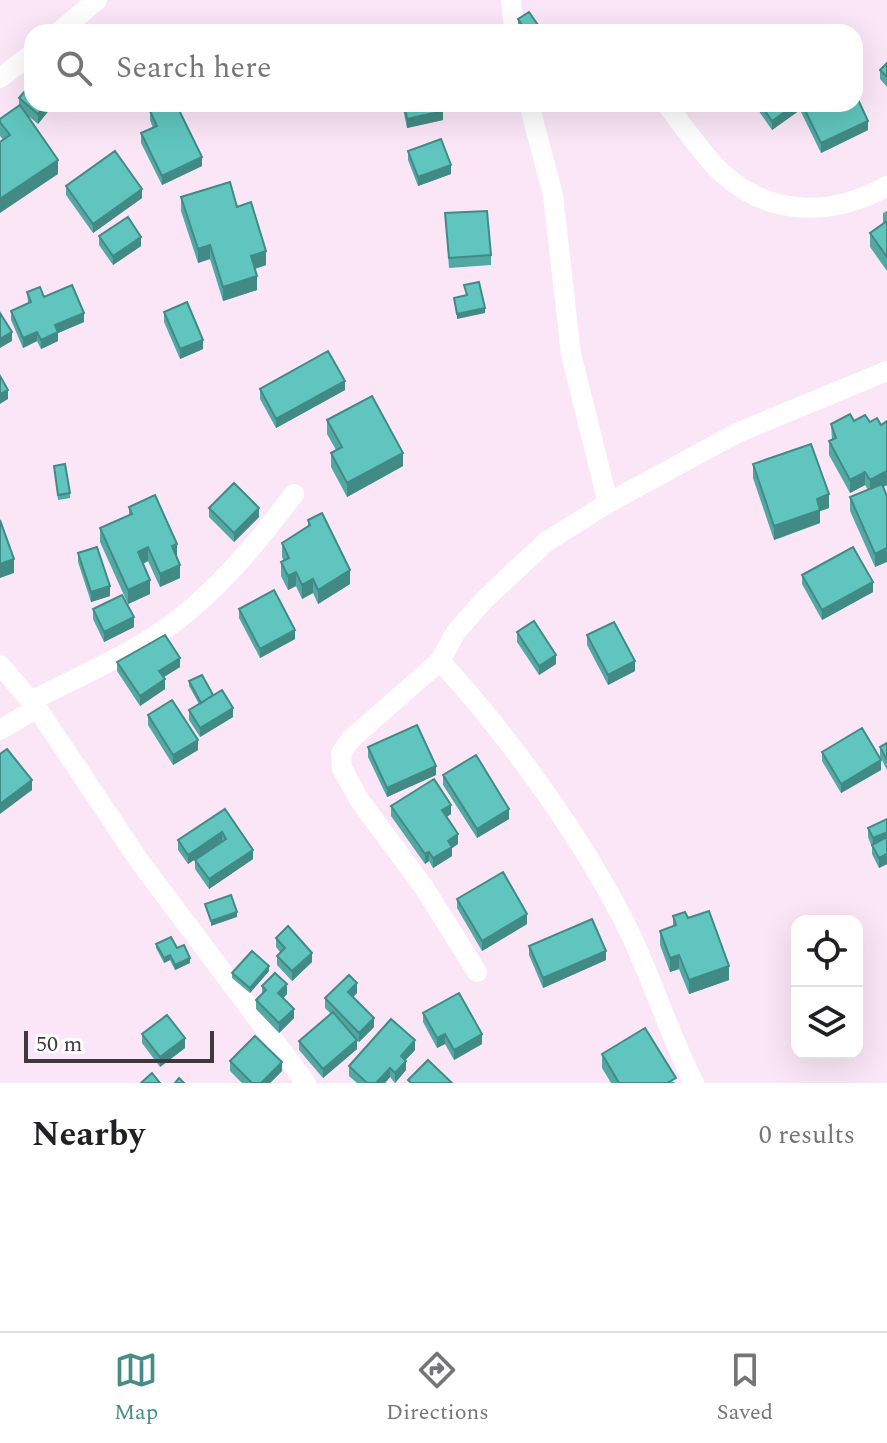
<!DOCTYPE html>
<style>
body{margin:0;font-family:Spectral,serif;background:#f2f2f2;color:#202124}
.controls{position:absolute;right:24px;bottom:24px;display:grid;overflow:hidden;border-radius:16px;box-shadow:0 8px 32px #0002}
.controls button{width:72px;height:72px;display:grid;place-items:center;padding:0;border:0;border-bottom:2px solid #e0e0e0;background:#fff;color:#202124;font:40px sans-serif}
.scale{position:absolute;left:24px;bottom:20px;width:190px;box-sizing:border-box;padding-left:8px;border:4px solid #40383f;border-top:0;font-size:22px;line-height:28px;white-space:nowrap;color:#40383f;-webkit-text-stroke:6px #fff;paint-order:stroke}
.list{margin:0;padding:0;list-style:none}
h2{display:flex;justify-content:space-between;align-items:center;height:104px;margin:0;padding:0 32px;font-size:34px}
h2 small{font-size:26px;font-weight:400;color:#757577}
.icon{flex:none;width:44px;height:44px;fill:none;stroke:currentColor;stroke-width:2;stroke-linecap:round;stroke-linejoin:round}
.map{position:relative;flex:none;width:887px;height:1083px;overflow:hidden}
.search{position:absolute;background:#fff;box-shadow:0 8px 32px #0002;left:24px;right:24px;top:24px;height:88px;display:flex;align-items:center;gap:20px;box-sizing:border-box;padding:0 28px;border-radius:24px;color:#757577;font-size:30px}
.sheet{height:248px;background:#fff}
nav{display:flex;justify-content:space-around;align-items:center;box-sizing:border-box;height:112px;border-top:2px solid #e0e0e0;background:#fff;font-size:22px;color:#757577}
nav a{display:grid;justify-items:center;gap:4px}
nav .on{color:#468d88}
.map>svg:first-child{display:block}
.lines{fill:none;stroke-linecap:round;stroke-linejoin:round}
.street{stroke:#fff;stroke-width:20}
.wall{fill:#52a9a3}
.shaded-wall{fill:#428a85}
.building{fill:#5fc5be;stroke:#428a85;stroke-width:2}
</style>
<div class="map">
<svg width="887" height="1083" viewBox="0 0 887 1083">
<rect width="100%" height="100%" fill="#fbe6f8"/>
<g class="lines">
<path class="street" d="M511 0 514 32
M59 32 97 0
M0 78 32 54
M529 104 553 195 571 354 608 503
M666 104C684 126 700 152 721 172 769 217 832 217 887 186
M440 661C509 736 584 840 629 931 653 981 669 1034 694 1083
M0 665 37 708 140 862 306 1083
M31 701C85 673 145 649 191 609 231 575 263 535 294 494
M0 730 37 708
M477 972 423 886 358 798 342 768 341 753 351 739 440 661 456 632 484 600 546 542 608 503 737 433 887 371"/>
</g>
<path class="wall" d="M518 19 538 30 535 32H524L518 24Z
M887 63V87L880 79V70Z
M19 98 54 104 38 124 26 114 58 174 3 140 0 136V119L19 106Z
M402 104H441L443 120 407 128Z
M754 104H855L868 130 821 153 800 110 772 130Z
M150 111 202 166 162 185 141 143V133L153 128 150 120Z
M408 151 451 174 418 186 408 160Z
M66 186 142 198 93 233 66 195Z
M181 197 237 207 266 265 255 269 257 290 223 301 210 259 198 263 181 211Z
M887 211V271L870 247V233L883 224V213Z
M445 213 491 255V265L449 268Z
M99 236 141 246 113 265 99 245Z
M27 292 44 297 84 322 58 333V341L41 349 37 341 23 348 11 320V311L28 303Z
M164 312 203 349 180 359 164 322Z
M260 389 345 390 276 428 260 399Z
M327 420 403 466 347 497 331 467V453L336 450 327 434Z
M831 424 887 485 883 487 875 567 850 511V497L868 490 865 485 850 493 829 455V441L832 440Z
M753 464 829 508 820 511V523L774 540 753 478Z
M54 466 70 493V498L58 500Z
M129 507 177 558 180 578 160 587 148 561 143 564 150 594 128 604 100 542V528L129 515Z
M209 508 259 517 234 542 209 517Z
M308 520 350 584 318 604 313 593 302 599 296 586 288 590 281 576V562L284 561 282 557V543L308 526Z
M78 553 110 596 91 602 78 562Z
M802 575 873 592 822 620 802 584Z
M93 609 134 627 104 642 93 619Z
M239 609 295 639 260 658 239 618Z
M517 632 556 664 539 675 517 642Z
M587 635 635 671 608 685 587 645Z
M117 662 180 667 164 677 165 689 140 706 117 671Z
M189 681 213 695 233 717 200 737 189 720V710L199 704 189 686Z
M148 715 198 750 173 765 148 725Z
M887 743V770L880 756V747Z
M368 747 436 775 387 797 368 757Z
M822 752 881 770 841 793 822 761Z
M443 775 509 819 477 838 443 785Z
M391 806 451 814 447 817 458 844 452 848V856L433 868 429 861 425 864 391 816Z
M225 809 253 859 209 889 195 869V860L222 842 188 864 178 850V840Z
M887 819V864L879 868 872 854V847L868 837V828Z
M457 899 527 924 482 951 457 908Z
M673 916 688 918 729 980 689 994 679 969 670 972 660 945V931L673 926Z
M276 938 312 962 292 981 277 965V956L280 952 276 947Z
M156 944 177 948 190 963 175 970 170 960 164 963 156 948Z
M529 946 606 960 543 988 529 955Z
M269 971 250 993 232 978V973Z
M262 986 287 994 283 998 294 1018 279 1033 256 1009V1000L262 994Z
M357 993 353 997 374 1027 359 1042 357 1041V1049L323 1078 299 1050V1041L331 1014 325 1008V998Z
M423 1013 482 1044 454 1060 445 1044 437 1048 423 1022Z
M142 1034 185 1048 160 1067 142 1043Z
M415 1050 405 1060 406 1070 395 1083 390 1077 385 1083H357L349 1076V1066Z
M602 1054 676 1083H611L602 1068Z
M230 1061 282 1071 270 1083H242L230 1071Z"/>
<path class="shaded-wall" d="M538 25V30L535 32H528Z
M46 104H54L38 124V114Z
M796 104H800V110L772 130V121Z
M443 111V120L407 128V119Z
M868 121V130L821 153V143Z
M202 157V166L162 185V176Z
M58 160V174L0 213V199Z
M451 165V174L418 186V177Z
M142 189V198L93 233V224Z
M141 237V246L113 265V256Z
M210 245V259L198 263V249Z
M266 251V265L251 270V256Z
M257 276V290L223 301V287Z
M485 308V313L457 319V314Z
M84 313V322L58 333V341L41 349V340L55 325Z
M12 332V341L0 348V339Z
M37 332V341L23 348V338Z
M203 340V349L180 359V349Z
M345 381V390L276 428V419Z
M8 390V399L0 404V394Z
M403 453V466L347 497V483Z
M887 471V485L870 494V480Z
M865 472V485L850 493V480Z
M829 494V508L820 511V523L774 540V526L817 499Z
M259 508V517L234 542V533Z
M177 544V558L172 546Z
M148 547V561L138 566V552Z
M887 548V562L875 567V554Z
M14 559V573L0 578V564Z
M180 565V578L160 587V574Z
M350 570V584L318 604V590Z
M296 572V586L288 590V576Z
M313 579V593L302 599V585Z
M150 580V594L128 604V590Z
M873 582V592L822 620V610Z
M110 586V596L91 602V592Z
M134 617V627L104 642V632Z
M295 630V639L260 658V649Z
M556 655V664L539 675V666Z
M180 658V667L159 680V671Z
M635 661V671L608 685V675Z
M165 679V689L140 706V696Z
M233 708V717L200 737V728Z
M198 740V750L173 765V755Z
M881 760V770L841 793V784Z
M436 766V775L387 797V788Z
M32 780V790L0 814V804Z
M451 805V814L442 819V810Z
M509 809V819L477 838V829Z
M222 832V841L188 864V855Z
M885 833V843L873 848V838Z
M458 834V844L452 848V856L433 868V858L448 841Z
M253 850V859L209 889V879Z
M429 852V861L425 864V854Z
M887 854V864L879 868V858Z
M237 912V917L211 926V921Z
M527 914V924L482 951V941Z
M606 951V960L543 988V978Z
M312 953V962L292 981V971Z
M170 955V960L164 963V958Z
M679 955V969L670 972V958Z
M190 958V963L175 970V965Z
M269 966V971L250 993V988Z
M729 966V980L689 994V980Z
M357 983V993L348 1002V992Z
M287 984V994L278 1003V993Z
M294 1009V1018L279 1033V1023Z
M374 1018V1027L359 1042V1033Z
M445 1034V1044L437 1048V1038Z
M482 1034V1044L454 1060V1050Z
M185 1038V1048L160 1067V1057Z
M357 1040V1049L323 1078V1069Z
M415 1040V1050L401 1065V1056Z
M406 1061V1070L395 1083V1073Z
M282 1062V1071L270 1083H261Z
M390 1068V1077L385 1083H376Z"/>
<path class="building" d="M529 12 538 25 527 32 518 19Z
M887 63V77L880 70Z
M32 83V104H46L38 114 19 98Z
M855 93 868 121 821 143 802 104H855Z
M164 104H176L202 157 162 176 141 133 157 126 150 111Z
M404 104H441L443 111 407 119Z
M760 104H796L772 121Z
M20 105 58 160 0 199V142L10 135 0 122V119Z
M441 139 451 165 418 177 408 151Z
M115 151 142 189 93 224 66 186Z
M230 182 237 207 251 202 266 251 251 256 257 276 223 287 210 245 198 249 181 197Z
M487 211 491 255 449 258 445 213Z
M128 217 141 237 113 256 99 236Z
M887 221V257L870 233Z
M479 282 485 308 457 314 454 298 467 295 464 285Z
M72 285 84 313 55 325 58 332 41 340 37 332 23 338 11 311 31 302 27 292 40 287 44 297Z
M187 302 203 340 180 349 164 312Z
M0 313 12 332 0 339Z
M328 351 345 381 276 419 260 389Z
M0 376 8 390 0 394Z
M372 396 403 453 347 483 331 453 342 447 327 420Z
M850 414 854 421 865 415 870 422 877 418 881 425 887 421V471L870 480 865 472 850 480 829 441 836 438 831 424Z
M811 444 829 494 817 499 820 510 774 526 753 464Z
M65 464 70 493 58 495 54 466Z
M234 483 259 508 234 533 209 508Z
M882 484 887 496V548L875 554 850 497Z
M155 495 177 544 172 546 180 565 160 574 148 547 138 552 150 580 128 590 100 528 132 514 129 507Z
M322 513 350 570 318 590 313 579 302 585 296 572 288 576 281 562 289 558 282 543 310 525 308 520Z
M0 520 14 559 0 564Z
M97 547 110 586 91 592 78 553Z
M853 547 873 582 822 610 802 575Z
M274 590 295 630 260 649 239 609Z
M122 595 134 617 104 632 93 609Z
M534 621 556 655 539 666 517 632Z
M614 622 635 661 608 675 587 635Z
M165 635 180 658 159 671 165 679 140 696 117 662Z
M202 675 213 695 201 703 189 681Z
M222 690 233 708 200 728 189 710Z
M172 700 198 740 173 755 148 715Z
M417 725 436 766 387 788 368 747Z
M862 728 881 760 841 784 822 752Z
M887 743V760L880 747Z
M7 749 32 780 0 804V754Z
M476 755 509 809 477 829 443 775Z
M434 779 451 805 442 810 458 834 448 841 452 847 433 858 429 852 425 854 391 806Z
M225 809 253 850 209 879 195 860 226 839 222 832 188 855 178 840Z
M887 819V837L885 833 873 838 868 828Z
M887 837V854L879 858 872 845Z
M503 872 527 914 482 941 457 899Z
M231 895 237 912 211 921 205 904Z
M709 911 729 966 689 980 679 955 670 958 660 931 676 925 673 916 685 912 688 918Z
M592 919 606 951 543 978 529 946Z
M288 926 312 953 292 971 277 956 285 948 276 938Z
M171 937 177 948 184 945 190 958 175 965 170 955 164 958 156 944Z
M252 951 269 966 250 988 232 973Z
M275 973 287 984 278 993 294 1009 279 1023 256 1000 266 990 262 986Z
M349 975 357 983 348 992 374 1018 359 1033 325 998Z
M459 993 482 1034 454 1050 445 1034 437 1038 423 1013Z
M333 1012 357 1040 323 1069 299 1041Z
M167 1015 185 1038 160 1057 142 1034Z
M391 1019 415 1040 401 1056 406 1061 395 1073 390 1068 376 1083H367L349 1066Z
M645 1028 676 1078 667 1083H619L602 1054Z
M255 1036 282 1062 261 1083H252L230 1061Z
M428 1060 452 1083H411L408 1080Z
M152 1073 160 1083H141Z
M179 1078 184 1083H175Z"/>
</svg>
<div class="controls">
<button><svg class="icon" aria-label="locate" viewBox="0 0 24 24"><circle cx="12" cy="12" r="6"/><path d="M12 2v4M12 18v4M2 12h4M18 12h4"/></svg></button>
<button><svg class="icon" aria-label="layers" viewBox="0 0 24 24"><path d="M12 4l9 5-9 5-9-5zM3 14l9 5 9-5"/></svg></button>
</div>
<div class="scale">50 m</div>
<div class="search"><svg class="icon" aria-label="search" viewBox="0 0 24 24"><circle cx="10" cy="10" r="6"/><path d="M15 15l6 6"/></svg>Search here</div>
</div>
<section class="sheet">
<h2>Nearby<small>0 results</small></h2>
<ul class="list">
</ul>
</section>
<nav>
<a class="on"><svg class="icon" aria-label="map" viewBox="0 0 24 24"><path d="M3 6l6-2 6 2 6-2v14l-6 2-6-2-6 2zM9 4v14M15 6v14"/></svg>Map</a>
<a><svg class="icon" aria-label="directions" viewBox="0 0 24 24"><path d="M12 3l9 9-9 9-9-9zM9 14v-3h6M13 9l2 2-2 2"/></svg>Directions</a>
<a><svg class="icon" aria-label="saved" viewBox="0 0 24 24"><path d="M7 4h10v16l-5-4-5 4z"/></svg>Saved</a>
</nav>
